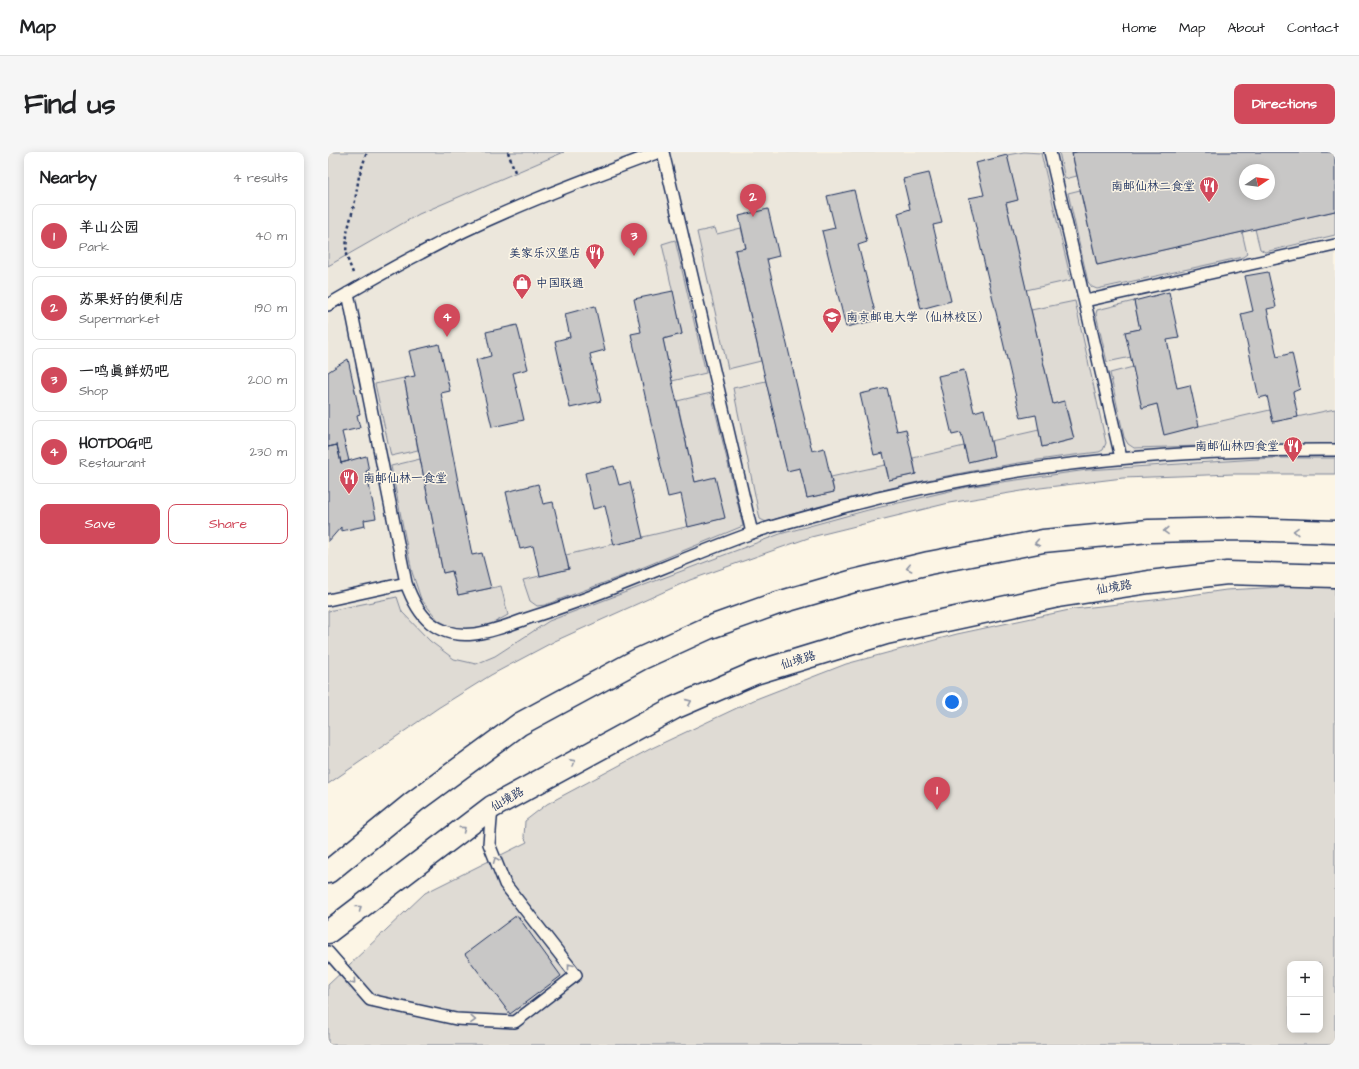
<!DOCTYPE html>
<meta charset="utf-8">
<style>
body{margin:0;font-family:"Architects Daughter","LXGW WenKai TC",sans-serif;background:#f6f6f6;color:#202124}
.controls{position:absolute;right:12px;bottom:12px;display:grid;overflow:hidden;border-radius:8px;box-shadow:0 2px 10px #0003}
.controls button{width:36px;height:36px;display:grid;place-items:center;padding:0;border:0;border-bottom:1px solid #e0e0e0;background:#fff;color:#202124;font:20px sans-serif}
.compass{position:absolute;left:911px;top:12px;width:36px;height:36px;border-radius:50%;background:#fff;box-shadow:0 2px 10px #0003;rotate:77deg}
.you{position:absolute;left:624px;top:550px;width:14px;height:14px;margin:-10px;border:3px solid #fff;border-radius:50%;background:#1a73e8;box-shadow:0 0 0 6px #1a73e833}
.badge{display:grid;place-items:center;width:26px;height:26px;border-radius:50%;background:#d1495b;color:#fff;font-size:13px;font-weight:700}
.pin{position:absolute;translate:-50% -33px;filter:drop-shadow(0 1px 2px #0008)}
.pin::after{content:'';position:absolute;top:21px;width:14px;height:12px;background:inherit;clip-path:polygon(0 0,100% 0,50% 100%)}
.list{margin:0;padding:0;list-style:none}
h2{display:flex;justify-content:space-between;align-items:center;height:52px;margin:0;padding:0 16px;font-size:17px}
h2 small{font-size:13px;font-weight:400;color:#757577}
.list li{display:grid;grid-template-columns:26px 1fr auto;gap:12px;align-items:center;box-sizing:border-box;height:64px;margin:0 8px 8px;padding:0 8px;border:1px solid #e0e0e0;border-radius:8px}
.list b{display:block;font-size:15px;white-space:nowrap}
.list p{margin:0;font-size:13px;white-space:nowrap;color:#757577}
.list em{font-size:13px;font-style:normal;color:#757577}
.actions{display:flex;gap:8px;padding:12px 16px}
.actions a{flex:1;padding:9px 0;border:1px solid #d1495b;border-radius:8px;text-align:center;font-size:14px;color:#d1495b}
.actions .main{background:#d1495b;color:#fff}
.map{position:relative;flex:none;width:1007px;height:893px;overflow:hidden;border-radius:8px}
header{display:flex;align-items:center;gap:24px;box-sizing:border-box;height:56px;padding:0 20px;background:#fff;border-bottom:1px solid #e0e0e0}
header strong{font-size:19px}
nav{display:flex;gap:22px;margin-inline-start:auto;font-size:14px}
.intro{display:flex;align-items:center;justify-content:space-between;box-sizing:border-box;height:96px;padding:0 24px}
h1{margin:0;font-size:28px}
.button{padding:10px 18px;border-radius:8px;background:#d1495b;color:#fff;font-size:14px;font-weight:700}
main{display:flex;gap:24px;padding:0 24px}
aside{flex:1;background:#fff;border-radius:8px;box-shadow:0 2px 10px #0003}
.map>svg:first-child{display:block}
.built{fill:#ece7dc;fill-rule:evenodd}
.green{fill:#dfdbd4;stroke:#7d8599;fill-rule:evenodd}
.building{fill:#c8c7c6;stroke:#1b2f5e;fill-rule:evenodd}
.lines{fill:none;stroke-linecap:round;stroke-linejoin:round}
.lane-casing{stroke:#1b2f5e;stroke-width:14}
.secondary-casing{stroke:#1b2f5e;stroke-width:25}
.path{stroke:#1b2f5e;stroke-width:2.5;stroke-dasharray:3 3;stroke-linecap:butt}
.lane{stroke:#fcf5e5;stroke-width:11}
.secondary{stroke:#fcf5e5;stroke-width:22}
.oneway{stroke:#8c92a2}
.labels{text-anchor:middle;stroke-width:3;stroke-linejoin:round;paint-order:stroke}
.poi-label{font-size:12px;fill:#1b2f5e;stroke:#fcf5e5;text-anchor:end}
.street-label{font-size:12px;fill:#1b2f5e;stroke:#fcf5e5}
</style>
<header>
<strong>Map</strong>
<nav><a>Home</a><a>Map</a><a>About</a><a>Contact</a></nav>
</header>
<div class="intro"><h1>Find us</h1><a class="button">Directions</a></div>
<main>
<aside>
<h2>Nearby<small>4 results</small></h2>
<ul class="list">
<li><span class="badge">1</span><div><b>羊山公园</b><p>Park</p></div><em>40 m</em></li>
<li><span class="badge">2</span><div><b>苏果好的便利店</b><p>Supermarket</p></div><em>190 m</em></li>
<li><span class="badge">3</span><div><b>一鸣真鲜奶吧</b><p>Shop</p></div><em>200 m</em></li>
<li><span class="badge">4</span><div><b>HOTDOG吧</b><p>Restaurant</p></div><em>230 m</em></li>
</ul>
<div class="actions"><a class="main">Save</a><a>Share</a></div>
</aside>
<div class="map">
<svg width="1007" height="893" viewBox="0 0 1007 893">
<rect width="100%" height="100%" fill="#fcf5e5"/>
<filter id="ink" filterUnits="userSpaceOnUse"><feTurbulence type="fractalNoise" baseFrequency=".025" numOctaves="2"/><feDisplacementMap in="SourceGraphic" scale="8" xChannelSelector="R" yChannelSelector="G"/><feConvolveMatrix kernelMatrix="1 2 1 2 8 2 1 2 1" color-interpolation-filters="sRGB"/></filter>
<g filter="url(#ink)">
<path class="built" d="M0 0H1007V322H906L795 326 712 336 621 351 483 385 362 428 227 489 163 523 110 556 0 632ZM917 18H941V42H917Z"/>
<path class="green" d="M0 0H236L91 62 0 114Z
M696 0 713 1 743 128 698 138 678 51 689 48 679 3Z
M731 0H749L744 2 749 24 737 27Z
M752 38 769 113 914 80 919 102 915 105 769 137 764 135 760 130 740 41Z
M1007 59V83L937 100 932 97 927 77Z
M387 76 389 82 413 76 418 96 407 99 433 209 400 217 369 80Z
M347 88 378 221 344 229 335 187 354 182 334 92Z
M747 149 778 291 775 298 771 300C658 313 548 336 438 370L432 367 405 236 438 229 459 318 472 316 479 346 506 340 503 325 557 313 561 328 588 322 585 306 636 294 640 310 666 304 663 289 711 278 714 295 746 287 737 249 725 252 703 158Z
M806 149 812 177 798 180 803 205 779 210 768 162 769 158Z
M805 215 815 255 829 252 836 282 942 258 945 270 1007 257V294H872L806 296 800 292 796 285 782 221Z
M76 226 90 298 63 304 47 232Z
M383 241 415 374 294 424 217 453 209 454 202 449 195 428 241 417 238 403 396 366 387 326 367 330 349 249Z
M945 306H1007V322H906L795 326 712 336 621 351 483 385 362 428 227 489 163 523 110 556 0 632V459L69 445 74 460 102 489 126 507 148 512 167 504 221 469 452 382 540 358 639 335 759 318Z
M92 307 115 421 124 419 130 443 173 434 180 463 156 476 138 478 121 474 110 468 93 447 84 420 63 314Z
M973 434 1007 436V893H0V833L97 741 199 690 196 685 197 669 219 652 322 597 428 547 518 512 629 482 746 457 835 447 898 438ZM962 812H992V878H962Z"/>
<path class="building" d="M749 0H1007V59L769 113 744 1ZM917 18H941V42H917Z
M679 3 690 48 678 51 725 252 736 249 746 287 714 295 708 263 693 266 641 46 656 43 648 11Z
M601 21 614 71 605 73 623 149 593 157 570 61 582 57 575 27Z
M526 38 539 90 530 93 549 168 518 175 494 79 507 76 499 44Z
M440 57 451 104 439 107 484 299 496 296 506 340 479 346 472 316 459 319 407 98 418 96 411 64Z
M940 120 948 155 939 157 949 205 964 201 972 237 965 240 970 265 945 270 939 244 931 246 913 162 925 159 917 124Z
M345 139 354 182 335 187 344 229 367 330 387 325 397 366 360 375 353 342 340 345 303 182 313 180 306 147Z
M841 140 851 186 839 188 849 236 862 233 871 274 836 283 829 252 814 256 797 180 812 177 806 149Z
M267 154 277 198 262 202 273 249 242 256 227 189 242 185 237 162Z
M189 173 200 217 185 221 196 268 164 275 148 208 163 204 158 180Z
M111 192 122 239 113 241 144 403 154 401 163 436 130 443 124 419 115 421 76 226 87 224 81 199Z
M20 207 32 262 29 263 32 276 14 280 21 309 13 311 9 293 0 295V220Z
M636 218 646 260 656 257 666 304 640 310 633 281 624 283 610 224Z
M559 236 569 279 578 277 588 322 561 328 555 301 546 303 532 242Z
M9 293 13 311 38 304 41 319H38L48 366 36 368 37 374 13 379V375L0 390V295Z
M286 314 291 333 302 330 315 386 286 393 277 354 265 357 257 321Z
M210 332 215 352 225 350 241 417 212 424 205 394 192 397 178 340Z
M189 763 233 824 182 862 137 802Z"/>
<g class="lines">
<defs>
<path id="lane" d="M335 0 424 381
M722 0 793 306
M20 141 78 431C90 465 108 486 146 482 167 480 187 470 207 464 281 441 351 407 424 381 450 372 477 366 504 358 668 313 838 297 1007 298
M757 149 1007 93
M0 153C31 135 61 117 93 101 169 60 250 30 331 0
M0 448 78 431
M0 800 42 848 128 867 187 870 248 823 177 732 161 692 164 655"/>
<path id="secondary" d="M0 720 86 650 192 572 312 507 380 476 450 451 526 429 601 411 715 389 821 379 912 377 1007 380
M0 780 164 655 346 556 427 521 558 481 730 444 821 430 899 421 1007 424"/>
</defs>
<use href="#lane" class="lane-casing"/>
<use href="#secondary" class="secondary-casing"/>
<path class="path" d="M180 0 187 20
M25 121 18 103 19 81 27 49 31 24 39 0"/>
<use href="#lane" class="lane"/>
<use href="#secondary" class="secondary"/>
</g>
<defs><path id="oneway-chevron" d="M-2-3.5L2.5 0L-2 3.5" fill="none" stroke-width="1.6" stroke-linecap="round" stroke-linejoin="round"/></defs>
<g class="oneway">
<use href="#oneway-chevron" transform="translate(838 379) rotate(178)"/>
<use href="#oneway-chevron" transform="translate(968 379) rotate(-178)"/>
<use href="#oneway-chevron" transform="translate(709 391) rotate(169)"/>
<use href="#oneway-chevron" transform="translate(581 416) rotate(167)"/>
<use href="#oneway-chevron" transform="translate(361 550) rotate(-24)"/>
<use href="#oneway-chevron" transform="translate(245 610) rotate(-29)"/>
<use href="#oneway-chevron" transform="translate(135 677) rotate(-37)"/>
<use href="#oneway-chevron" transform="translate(168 708) rotate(-112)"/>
<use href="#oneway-chevron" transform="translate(31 756) rotate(-37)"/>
<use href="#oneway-chevron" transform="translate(242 814) rotate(-128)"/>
<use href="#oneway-chevron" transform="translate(25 830) rotate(49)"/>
<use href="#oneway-chevron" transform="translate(145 868) rotate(3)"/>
</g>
</g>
<defs>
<symbol id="restaurant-pin" viewBox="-11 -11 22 30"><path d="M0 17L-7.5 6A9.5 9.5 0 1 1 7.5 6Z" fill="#d1495b" stroke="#fcf5e5"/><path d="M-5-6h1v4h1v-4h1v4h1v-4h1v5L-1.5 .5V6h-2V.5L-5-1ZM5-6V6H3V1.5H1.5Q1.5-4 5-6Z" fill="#fff"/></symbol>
<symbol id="shop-pin" viewBox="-11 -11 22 30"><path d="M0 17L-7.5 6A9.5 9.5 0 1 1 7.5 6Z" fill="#d1495b" stroke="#fcf5e5"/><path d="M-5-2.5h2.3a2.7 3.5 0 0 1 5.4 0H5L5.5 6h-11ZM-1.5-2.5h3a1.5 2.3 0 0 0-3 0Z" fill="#fff"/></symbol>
<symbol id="university-pin" viewBox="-11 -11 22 30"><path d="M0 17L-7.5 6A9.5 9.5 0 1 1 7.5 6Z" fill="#d1495b" stroke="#fcf5e5"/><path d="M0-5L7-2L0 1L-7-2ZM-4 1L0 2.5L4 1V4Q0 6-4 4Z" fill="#fff"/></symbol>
</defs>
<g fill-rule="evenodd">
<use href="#restaurant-pin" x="870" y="23" width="22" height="30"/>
<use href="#restaurant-pin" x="256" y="90" width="22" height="30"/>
<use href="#shop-pin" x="183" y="120" width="22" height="30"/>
<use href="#university-pin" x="493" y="154" width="22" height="30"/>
<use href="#restaurant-pin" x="954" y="283" width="22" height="30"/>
<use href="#restaurant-pin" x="10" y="315" width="22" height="30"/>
</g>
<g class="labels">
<g class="poi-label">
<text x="867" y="38">南邮仙林二食堂</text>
<text x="253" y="105">美家乐汉堡店</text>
<text x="208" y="135" text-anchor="start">中国联通</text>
<text x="518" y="169" text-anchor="start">南京邮电大学（仙林校区）</text>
<text x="951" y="298">南邮仙林四食堂</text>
<text x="35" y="330" text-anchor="start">南邮仙林一食堂</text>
</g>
<g class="street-label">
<text transform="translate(786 435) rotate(-9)" y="4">仙境路</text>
<text transform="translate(470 508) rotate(-17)" y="4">仙境路</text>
<text transform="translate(179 647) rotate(-30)" y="4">仙境路</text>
</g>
</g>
</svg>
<div class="controls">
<button>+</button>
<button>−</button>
</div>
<svg class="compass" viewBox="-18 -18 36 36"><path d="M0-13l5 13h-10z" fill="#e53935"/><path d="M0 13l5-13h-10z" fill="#757577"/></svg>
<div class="you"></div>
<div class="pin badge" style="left:609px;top:658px">1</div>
<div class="pin badge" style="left:425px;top:65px">2</div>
<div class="pin badge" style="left:306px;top:104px">3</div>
<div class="pin badge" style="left:119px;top:185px">4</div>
</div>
</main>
